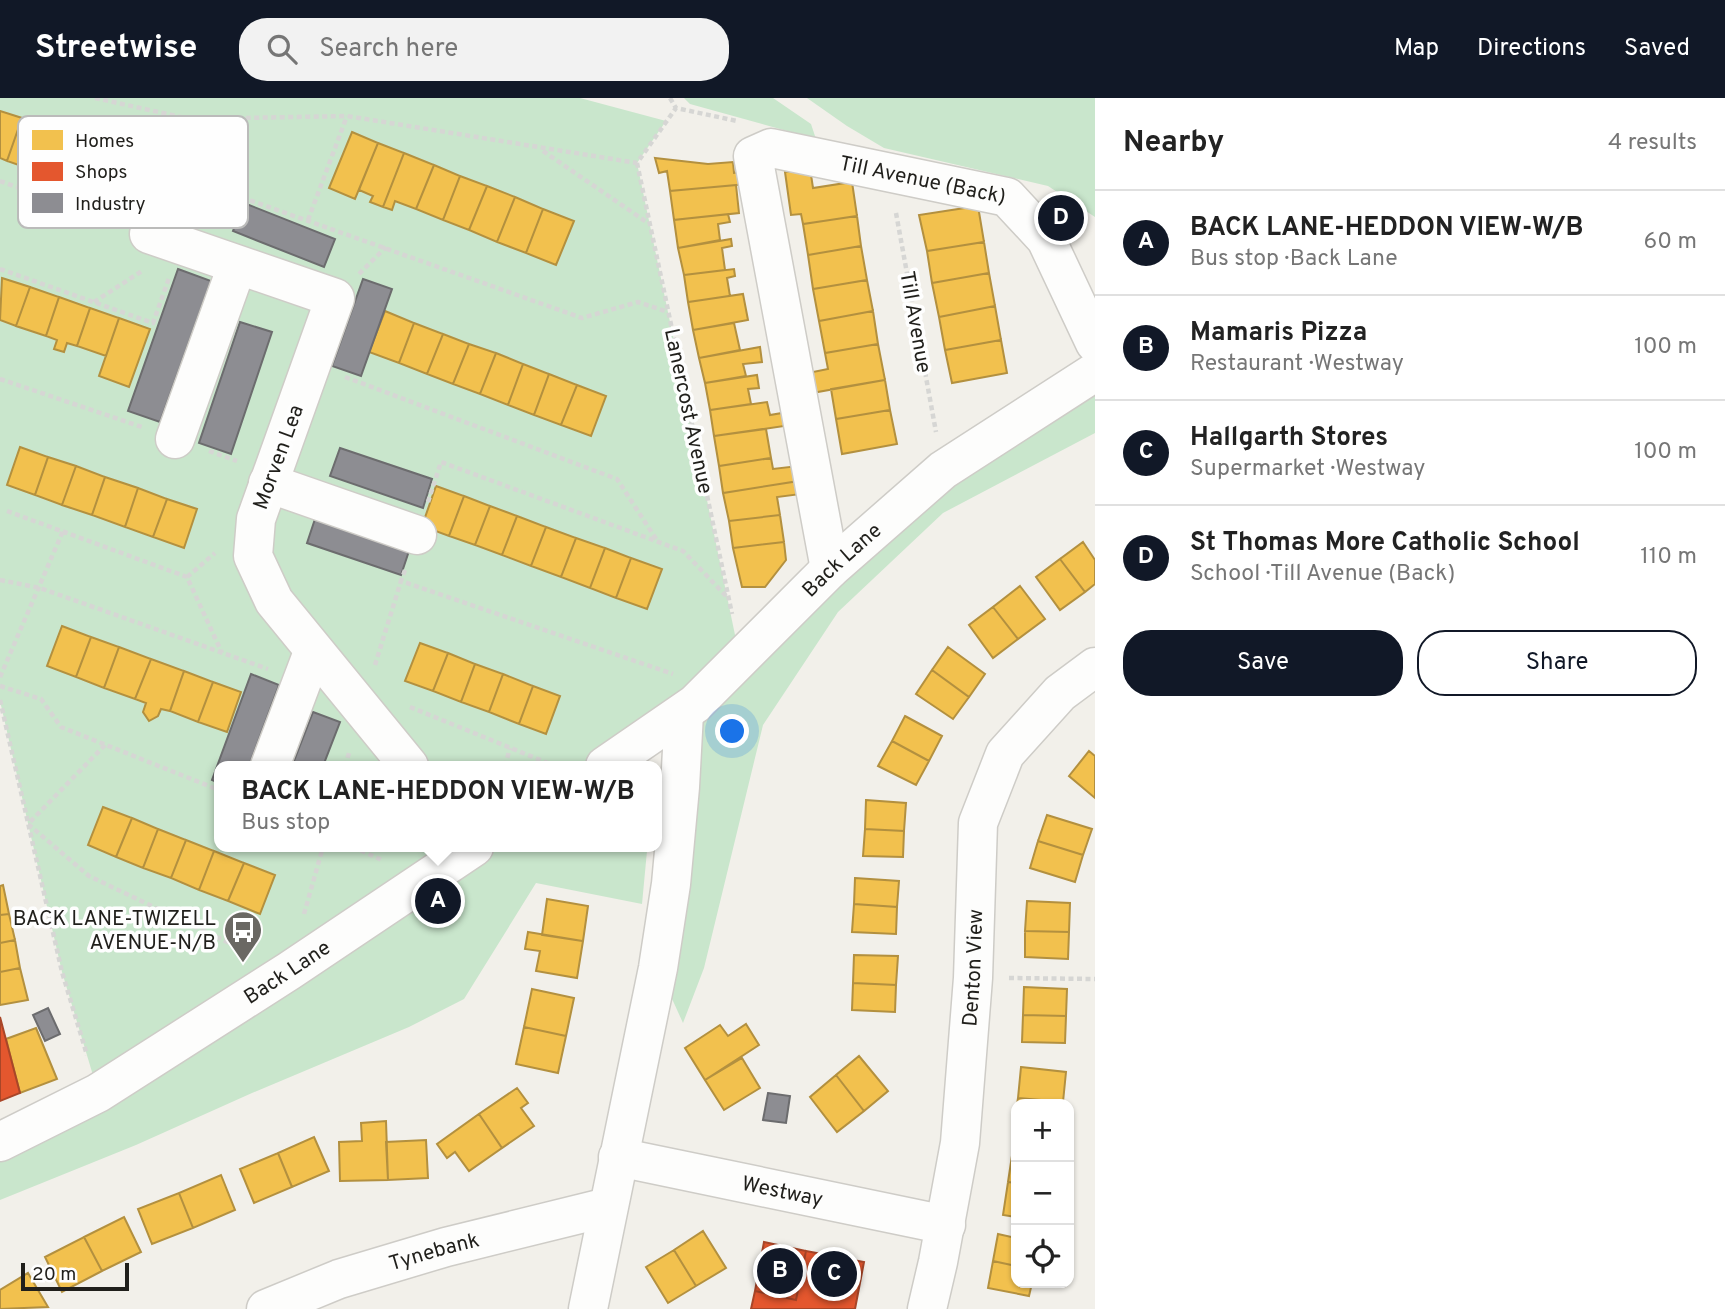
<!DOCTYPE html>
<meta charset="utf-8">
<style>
body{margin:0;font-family:Overpass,sans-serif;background:#f2f2f2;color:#222}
.controls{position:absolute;right:21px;bottom:21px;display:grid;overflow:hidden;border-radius:14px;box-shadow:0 2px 5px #0004}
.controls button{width:63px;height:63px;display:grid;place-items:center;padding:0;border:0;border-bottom:2px solid #e0e0e0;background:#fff;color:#222;font:35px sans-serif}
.scale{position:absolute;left:21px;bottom:18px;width:108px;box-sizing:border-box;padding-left:7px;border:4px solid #201f1b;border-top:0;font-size:19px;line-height:24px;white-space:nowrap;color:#201f1b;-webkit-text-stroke:5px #fefefe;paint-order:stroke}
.you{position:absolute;left:733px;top:634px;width:24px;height:24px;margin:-18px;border:5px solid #fff;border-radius:50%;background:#1a73e8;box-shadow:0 0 0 10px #1a73e833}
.badge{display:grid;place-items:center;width:46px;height:46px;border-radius:50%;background:#111827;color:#fff;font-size:23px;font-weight:700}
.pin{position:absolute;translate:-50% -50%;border:4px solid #fff;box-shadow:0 2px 7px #0006}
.popup{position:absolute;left:214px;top:663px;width:448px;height:91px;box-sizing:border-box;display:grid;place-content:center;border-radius:14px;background:#fff;filter:drop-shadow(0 2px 5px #0005);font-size:23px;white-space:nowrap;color:#767676}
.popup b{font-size:26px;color:#222}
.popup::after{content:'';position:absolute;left:50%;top:100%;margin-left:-14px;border:14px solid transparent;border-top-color:#fff}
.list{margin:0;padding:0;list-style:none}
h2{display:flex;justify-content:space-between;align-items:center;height:91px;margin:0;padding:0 28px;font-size:30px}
h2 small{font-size:23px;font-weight:400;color:#767676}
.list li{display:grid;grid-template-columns:46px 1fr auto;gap:21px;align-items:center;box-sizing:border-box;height:105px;padding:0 28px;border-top:2px solid #e0e0e0}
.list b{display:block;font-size:26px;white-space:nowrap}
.list p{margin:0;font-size:23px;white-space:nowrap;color:#767676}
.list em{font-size:23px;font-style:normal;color:#767676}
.actions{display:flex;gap:14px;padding:21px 28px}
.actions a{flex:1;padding:16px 0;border:2px solid #111827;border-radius:28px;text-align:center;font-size:24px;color:#111827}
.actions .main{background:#111827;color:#fff}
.icon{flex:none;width:38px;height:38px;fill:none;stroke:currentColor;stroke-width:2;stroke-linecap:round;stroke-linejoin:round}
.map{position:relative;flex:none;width:1095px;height:1211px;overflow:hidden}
header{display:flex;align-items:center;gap:42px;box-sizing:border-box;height:98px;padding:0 35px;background:#111827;color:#fff}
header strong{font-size:33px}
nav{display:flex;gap:38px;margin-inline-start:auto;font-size:24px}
.search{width:490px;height:63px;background:#f2f2f2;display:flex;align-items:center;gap:18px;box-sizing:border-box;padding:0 24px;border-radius:28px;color:#767676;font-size:26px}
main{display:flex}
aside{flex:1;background:#fff}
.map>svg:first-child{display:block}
.green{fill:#c9e6cc}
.homes{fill:#f2c14e;stroke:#b3903f;stroke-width:2}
.shops{fill:#e4572e;stroke:#a94628;stroke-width:2}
.industry{fill:#8d8d92;stroke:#6c6c6e;stroke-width:2}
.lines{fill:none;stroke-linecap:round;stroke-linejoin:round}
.minor-casing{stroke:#ceccc7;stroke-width:41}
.path{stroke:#d6d6d4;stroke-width:4.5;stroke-dasharray:5 3.5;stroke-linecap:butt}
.minor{stroke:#fdfdfc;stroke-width:38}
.labels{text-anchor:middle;stroke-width:7;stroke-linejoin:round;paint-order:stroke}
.street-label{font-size:21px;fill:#201f1b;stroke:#fefefe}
.poi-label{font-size:21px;fill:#201f1b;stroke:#fefefe;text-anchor:end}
.key{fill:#fefefe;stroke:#bbbbba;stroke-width:2}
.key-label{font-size:19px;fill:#201f1b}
</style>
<header>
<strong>Streetwise</strong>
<div class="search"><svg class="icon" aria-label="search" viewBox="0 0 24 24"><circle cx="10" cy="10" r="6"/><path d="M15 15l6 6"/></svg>Search here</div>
<nav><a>Map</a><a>Directions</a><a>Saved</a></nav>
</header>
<main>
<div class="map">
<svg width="1095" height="1211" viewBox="0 0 1095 1211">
<rect width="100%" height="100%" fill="#f2f0ea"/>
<path class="green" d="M0 0H580L666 23 637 65 740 561 830 471 1095 274V335L943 415 838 514 763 627 704 870 683 925 658 870 684 616 605 668H219V749H645L647 753 642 806 536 785 464 901 409 929 252 995 136 1047 0 1102V1044L98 994 62 874 0 603Z
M684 0H773L811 26 816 41 690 6Z
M807 0H1095V119L1048 88 884 50 847 28Z"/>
<path class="homes" d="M0 13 22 20 7 63 0 60Z
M22 20 51 31 36 73 7 63Z
M51 31 81 41 66 84 36 73Z
M352 34 378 45 355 101 329 90Z
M81 41 108 51 93 93 66 84Z
M378 45 404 55 383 109 370 104 373 98 359 92Z
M108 51 134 60 119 102 93 93Z
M404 55 434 67 416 111 395 103 392 112 383 109Z
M134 60 163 70 148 112 119 102Z
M655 60 708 66 733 64 734 75 745 74 747 86 670 93 667 73 659 75Z
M434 67 460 78 443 122 416 111Z
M810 70 813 90 852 84 857 118 803 126 801 116 791 117 785 74Z
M460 78 487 88 469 132 443 122Z
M736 87 739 115 674 122 670 93Z
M487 88 515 99 497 144 469 132Z
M515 99 543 111 526 155 497 144Z
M978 108 984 144 927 153 919 117Z
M543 111 574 123 556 167 526 155Z
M728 116 730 124 718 126 720 142 678 150 674 122Z
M857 118 861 148 808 157 803 126Z
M731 141 732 148 722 150 725 172 684 177 678 150Z
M984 144 989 175 932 185 927 153Z
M861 148 867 182 813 191 808 157Z
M734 171 735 178 727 180 730 198 688 204 684 177Z
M989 175 995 208 939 219 932 185Z
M2 180 30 189 16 228 0 222Z
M867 182 873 213 819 223 813 191Z
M30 189 59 199 46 238 16 228Z
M743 196 748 222 693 232 688 204Z
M59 199 90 210 77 248 67 245 64 254 54 251 57 242 46 238Z
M995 208 1001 242 945 252 939 219Z
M90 210 119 220 106 258 77 248Z
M385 213 414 225 399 265 369 254Z
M873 213 878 246 825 255 819 223Z
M119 220 150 231 129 289 99 278Z
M414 225 443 236 427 276 399 265Z
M734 225 740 252 699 260 693 232Z
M443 236 469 246 453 286 427 276Z
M1001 242 1007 275 952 285 945 252Z
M469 246 496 255 480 296 453 286Z
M878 246 885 282 812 295 808 275 828 271 825 255Z
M760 249 762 264 743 266 746 278 705 285 699 260Z
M496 255 523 266 508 307 480 296Z
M523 266 549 276 534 317 508 307Z
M549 276 577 287 561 327 534 317Z
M757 277 759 290 748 291 751 306 710 312 705 285Z
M885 282 890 312 836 321 831 291Z
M577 287 606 298 591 338 561 327Z
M767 304 770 317 788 314 791 327 714 338 710 312Z
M890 312 897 346 842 356 836 321Z
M766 331 771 360 719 368 714 338Z
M20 349 48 359 35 397 7 387Z
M48 359 76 368 62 407 35 397Z
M771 360 773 371 798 368 799 383 723 395 719 368Z
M76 368 105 379 92 417 62 407Z
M105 379 138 390 125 429 92 417Z
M799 383 801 396 777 399 780 417 729 423 723 395Z
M436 388 464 398 449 438 422 428Z
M138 390 167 401 153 439 125 429Z
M464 398 490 408 475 447 449 438Z
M167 401 197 411 184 450 153 439Z
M490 408 517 418 502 457 475 447Z
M780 417 784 444 733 450 729 423Z
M517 418 546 429 531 468 502 457Z
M546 429 576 440 561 479 531 468Z
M576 440 605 450 590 490 561 479Z
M784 444 786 462 765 489H742L733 450Z
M1083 444 1095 462V486L1085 494 1060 461Z
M605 450 631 460 616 500 590 490Z
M631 460 662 471 647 511 616 500Z
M1060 461 1085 494 1060 512 1036 479Z
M1020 488 1045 521 1018 541 993 509Z
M993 509 1018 541 993 560 969 527Z
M62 528 91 539 76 579 47 568Z
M91 539 119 549 104 590 76 579Z
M420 545 448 555 433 593 405 583Z
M119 549 151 561 135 601 104 590Z
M948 549 985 576 969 599 932 572Z
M448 555 475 566 461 604 433 593Z
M151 561 184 573 170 613 161 611 158 618 149 623 143 614 146 605 135 601Z
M475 566 503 576 489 614 461 604Z
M932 572 969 599 953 621 916 596Z
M184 573 213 584 198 624 170 613Z
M503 576 533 588 519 626 489 614Z
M213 584 241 594 227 634 198 624Z
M533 588 560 598 546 636 519 626Z
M905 618 942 638 929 663 892 643Z
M892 643 929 663 916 687 878 668Z
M1089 653 1095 658V700L1069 678Z
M866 702 906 705 904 733 865 731Z
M103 709 132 720 116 759 88 747Z
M1047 717 1092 731 1083 757 1038 743Z
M132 720 158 731 143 770 116 759Z
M158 731 186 742 171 780 143 770Z
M865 731 904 733 903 759 863 758Z
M186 742 214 753 199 792 171 780Z
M1038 743 1083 757 1075 784 1030 770Z
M214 753 244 765 228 803 199 792Z
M244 765 275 777 260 816 228 803Z
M855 780 899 783 897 809 854 806Z
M3 787 9 816 0 817V788Z
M547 801 588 808 583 843 542 837Z
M1027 803 1070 805 1069 834 1025 833Z
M854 806 897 809 896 836 852 834Z
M9 816 15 842 0 845V817Z
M1025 833 1069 834 1068 861 1025 859Z
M528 834 583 843 577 880 536 873 540 853 525 851Z
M15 842 20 870 0 874V845Z
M854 857 898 858 896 887 853 885Z
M20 870 28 902 0 907V874Z
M853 885 896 887 895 914 852 912Z
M1024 889 1067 891 1066 918 1023 917Z
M532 891 574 900 566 938 524 929Z
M1023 917 1066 918 1065 945 1022 944Z
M746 926 759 947 705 982 685 950 720 927 728 938Z
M524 929 566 938 558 975 516 966Z
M36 930 57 981 20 995 6 941Z
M859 958 888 993 864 1013 836 977Z
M742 960 760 990 724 1012 705 982Z
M1021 969 1066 974 1063 1004 1018 1000Z
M836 977 864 1013 837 1034 810 999Z
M517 990 528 1005 521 1010 534 1028 502 1050 479 1016Z
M1018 1000 1063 1004V1006H1017Z
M479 1016 502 1050 469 1073 455 1054 447 1060 437 1046Z
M386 1023 388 1082 340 1083 339 1044 362 1043 361 1025Z
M314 1039 329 1073 292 1089 278 1055Z
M426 1042 428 1080 388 1082 386 1044Z
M1013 1051 1016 1052V1085L1008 1084Z
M278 1055 292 1089 254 1105 240 1071Z
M221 1077 235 1112 193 1130 179 1095Z
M1008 1084 1016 1085V1119L1003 1117Z
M179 1095 193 1130 152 1146 138 1111Z
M124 1119 141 1154 102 1173 84 1139Z
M703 1133 726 1170 696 1188 674 1152Z
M998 1136 1016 1140V1168L993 1163Z
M84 1139 102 1173 62 1194 45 1159Z
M674 1152 696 1188 668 1205 646 1169Z
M993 1163 1016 1168V1185H1032L1029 1198 988 1190Z
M28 1175 48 1209 0 1211V1192Z"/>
<path class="shops" d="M0 919 20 995 0 1003Z
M764 1144 806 1153 796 1202 755 1193Z
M806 1153 864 1164 855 1211H751L755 1193 796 1202Z"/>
<path class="industry" d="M244 105 335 141 324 169 233 133Z
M178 171 211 183 160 324 128 313Z
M363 181 392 191 361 278 332 268Z
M240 224 272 234 231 356 199 345Z
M340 350 432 381 423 410 330 378Z
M316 418 410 450 401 477 307 445Z
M251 576 279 587 249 668H219V685L212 682Z
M313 614 340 624 323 668H292Z
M48 910 60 936 45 943 33 917Z
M768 995 790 998 786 1025 763 1022Z"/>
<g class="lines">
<defs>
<g id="minor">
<path d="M149 136 335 200 256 421 253 458 274 503 409 668"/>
<path d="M175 341 237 168"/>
<path d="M268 385 417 437"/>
<path id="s1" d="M830 471 753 58 771 50 1007 99 1046 141 1095 245"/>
<path d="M270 668 313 554"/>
<path id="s2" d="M605 668 695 606 830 471 943 372 1095 274"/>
<path id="s3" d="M0 1044 98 995 289 873 474 749"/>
<path id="s4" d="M618 1059 946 1127"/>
<path id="s5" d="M266 1211 339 1181 446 1149 608 1109"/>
<path d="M588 1211 658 870 671 786 680 689 684 615"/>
<path id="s6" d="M927 1211 938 1164 960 1045 973 880 978 725 1005 656 1060 595 1095 569"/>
</g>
</defs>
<use href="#minor" class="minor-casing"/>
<path class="path" d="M95 0 190 21 347 18 637 65 676 10 737 23
M670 0 676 10
M543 53 648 125
M637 65 732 516
M170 74 582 220 638 204 668 214
M0 83 115 124
M160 103 190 21
M896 115 936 334
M308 122 347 18
M0 171 153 225 169 180
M359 176 386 149
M94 204 142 173
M345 279 617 381 658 444
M0 281 142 329
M209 353 237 363
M428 404 441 364 683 453 729 501
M7 413 187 479 222 555
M405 472 401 483 673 576
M187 479 215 455
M0 482 40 490 268 571
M375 567 401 483
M0 579 63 433
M0 588 41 601 61 629 219 692
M0 602 62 874 87 957
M410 609 555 668
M105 647 28 726 89 778 248 854
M345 668 350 652
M505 668 510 650
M353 749 384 763
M304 816 323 749
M1009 880 1095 881"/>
<use href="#minor" class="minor"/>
</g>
<defs>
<symbol id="bus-pin" viewBox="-11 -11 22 30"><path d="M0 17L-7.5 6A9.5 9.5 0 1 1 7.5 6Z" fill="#6a6863" stroke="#fefefe"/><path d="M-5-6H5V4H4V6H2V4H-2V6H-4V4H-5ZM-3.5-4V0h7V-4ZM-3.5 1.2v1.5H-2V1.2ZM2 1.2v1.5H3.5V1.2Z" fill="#fff"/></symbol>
</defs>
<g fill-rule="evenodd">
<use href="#bus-pin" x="221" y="810" width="44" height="60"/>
</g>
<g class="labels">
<g class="street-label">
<text dy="7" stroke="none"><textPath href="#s1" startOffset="595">Till Avenue (Back)</textPath></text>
<text transform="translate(916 224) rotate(80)" y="7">Till Avenue</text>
<text transform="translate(689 313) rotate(78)" y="7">Lanercost Avenue</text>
<text transform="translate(278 359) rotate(-70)" y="7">Morven Lea</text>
<text dy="7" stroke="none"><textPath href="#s2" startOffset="315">Back Lane</textPath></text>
<text dy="7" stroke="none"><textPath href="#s6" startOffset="345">Denton View</textPath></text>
<text dy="7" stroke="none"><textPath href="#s3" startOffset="334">Back Lane</textPath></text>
<text dy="7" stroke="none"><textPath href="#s4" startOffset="168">Westway</textPath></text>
<text dy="7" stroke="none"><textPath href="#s5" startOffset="178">Tynebank</textPath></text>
</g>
<g class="poi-label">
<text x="216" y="827">BACK LANE-TWIZELL<tspan x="216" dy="24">AVENUE-N/B</tspan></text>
</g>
</g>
<rect x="18" y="18" width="230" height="112" rx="10" class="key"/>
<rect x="32" y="32" width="31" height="20" fill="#f2c14e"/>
<rect x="32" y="64" width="31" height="19" fill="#e4572e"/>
<rect x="32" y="95" width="31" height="20" fill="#8d8d92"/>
<g class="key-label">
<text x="75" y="49">Homes</text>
<text x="75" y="80">Shops</text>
<text x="75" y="112">Industry</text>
</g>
</svg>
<div class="controls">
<button>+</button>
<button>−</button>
<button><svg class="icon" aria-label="locate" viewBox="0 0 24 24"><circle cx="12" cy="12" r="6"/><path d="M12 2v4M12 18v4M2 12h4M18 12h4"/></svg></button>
</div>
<div class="scale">20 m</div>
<div class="you"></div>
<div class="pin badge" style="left:438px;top:803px">A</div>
<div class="popup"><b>BACK LANE-HEDDON VIEW-W/B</b>Bus stop</div>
<div class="pin badge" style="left:780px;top:1173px">B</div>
<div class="pin badge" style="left:834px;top:1176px">C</div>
<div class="pin badge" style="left:1061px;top:120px">D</div>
</div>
<aside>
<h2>Nearby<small>4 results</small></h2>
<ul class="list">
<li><span class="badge">A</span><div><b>BACK LANE-HEDDON VIEW-W/B</b><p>Bus stop · Back Lane</p></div><em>60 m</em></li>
<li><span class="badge">B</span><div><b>Mamaris Pizza</b><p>Restaurant · Westway</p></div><em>100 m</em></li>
<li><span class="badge">C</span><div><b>Hallgarth Stores</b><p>Supermarket · Westway</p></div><em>100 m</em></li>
<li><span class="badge">D</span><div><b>St Thomas More Catholic School</b><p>School · Till Avenue (Back)</p></div><em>110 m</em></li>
</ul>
<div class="actions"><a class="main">Save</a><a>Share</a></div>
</aside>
</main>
